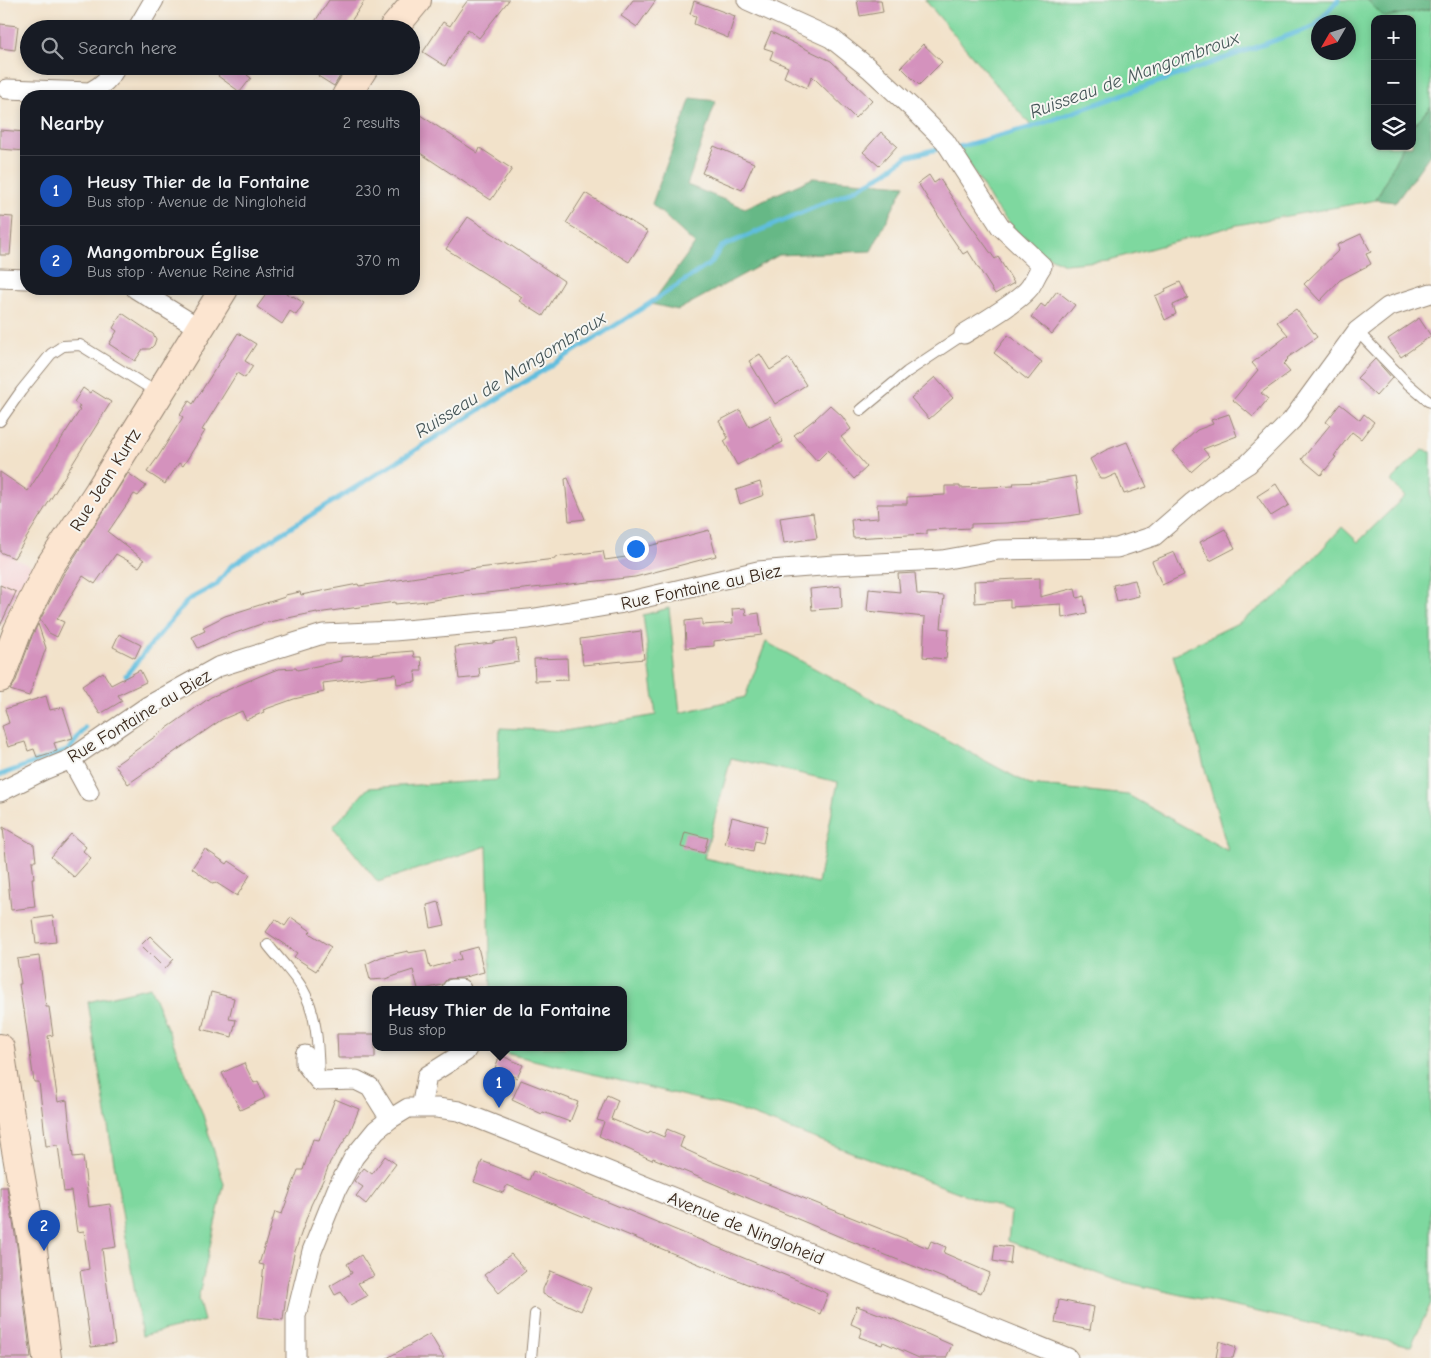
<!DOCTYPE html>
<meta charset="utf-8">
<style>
body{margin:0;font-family:"Comic Neue",sans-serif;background:#20242c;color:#f1f3f6}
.controls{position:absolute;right:15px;top:15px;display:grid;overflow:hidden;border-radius:10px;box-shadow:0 2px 8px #0003}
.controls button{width:45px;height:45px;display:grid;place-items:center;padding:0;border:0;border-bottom:1px solid #363941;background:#171b24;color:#f1f3f6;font:25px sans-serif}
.compass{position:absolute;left:1311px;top:15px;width:45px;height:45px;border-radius:50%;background:#171b24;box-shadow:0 2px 8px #0003;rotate:231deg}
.you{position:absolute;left:635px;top:548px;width:18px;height:18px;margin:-12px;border:4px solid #fff;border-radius:50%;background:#1a73e8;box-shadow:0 0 0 8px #1a73e833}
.badge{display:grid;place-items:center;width:32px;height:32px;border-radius:50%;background:#d690ce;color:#fff;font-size:16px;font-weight:700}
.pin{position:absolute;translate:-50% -41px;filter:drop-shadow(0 1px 2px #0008)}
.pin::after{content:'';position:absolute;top:26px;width:18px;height:15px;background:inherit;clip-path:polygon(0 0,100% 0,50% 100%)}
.popup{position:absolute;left:372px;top:986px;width:255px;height:65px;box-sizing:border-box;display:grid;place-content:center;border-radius:10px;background:#171b24;filter:drop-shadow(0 1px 4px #0005);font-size:16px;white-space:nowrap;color:#9ea1a6}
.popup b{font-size:19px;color:#f1f3f6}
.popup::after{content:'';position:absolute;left:50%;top:100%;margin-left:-10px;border:10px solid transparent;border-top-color:#171b24}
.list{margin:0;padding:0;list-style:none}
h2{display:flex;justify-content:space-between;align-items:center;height:65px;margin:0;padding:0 20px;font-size:21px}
h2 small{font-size:16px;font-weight:400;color:#9ea1a6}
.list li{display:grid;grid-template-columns:32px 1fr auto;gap:15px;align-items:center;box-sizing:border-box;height:70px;padding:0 20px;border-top:1px solid #363941}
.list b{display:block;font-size:19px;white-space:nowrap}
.list p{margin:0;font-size:16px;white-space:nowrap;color:#9ea1a6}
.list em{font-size:16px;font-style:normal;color:#9ea1a6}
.icon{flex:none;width:28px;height:28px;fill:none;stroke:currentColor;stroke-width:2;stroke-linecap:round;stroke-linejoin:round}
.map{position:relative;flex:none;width:1431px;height:1358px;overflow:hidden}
.search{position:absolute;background:#171b24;box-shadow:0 2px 8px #0003;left:20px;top:20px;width:400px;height:55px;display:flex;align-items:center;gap:12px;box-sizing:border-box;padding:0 18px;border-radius:28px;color:#9ea1a6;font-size:19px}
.panel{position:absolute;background:#171b24;box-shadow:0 2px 8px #0003;left:20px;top:90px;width:400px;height:205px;border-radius:20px}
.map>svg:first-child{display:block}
.built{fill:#f7cfd2}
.green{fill:#7ed89f;stroke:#5c815e;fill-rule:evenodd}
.forest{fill:#66b886;stroke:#507152}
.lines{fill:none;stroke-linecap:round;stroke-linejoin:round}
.stream{stroke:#60bede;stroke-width:5}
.building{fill:#d492bd}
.service-casing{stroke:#968674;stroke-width:12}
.minor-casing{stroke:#968674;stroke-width:21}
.secondary-casing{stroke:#968674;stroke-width:30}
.service{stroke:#fff;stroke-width:10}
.minor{stroke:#fff;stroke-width:19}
.secondary{stroke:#fce5d0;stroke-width:28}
.labels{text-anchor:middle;stroke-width:4;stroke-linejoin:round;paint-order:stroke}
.street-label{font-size:18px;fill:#3b2a1e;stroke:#f6f6f2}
.water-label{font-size:19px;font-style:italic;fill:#465658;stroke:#f6f6f2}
</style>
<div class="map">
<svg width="1431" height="1358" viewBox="0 0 1431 1358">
<rect width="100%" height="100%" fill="#f6f6f2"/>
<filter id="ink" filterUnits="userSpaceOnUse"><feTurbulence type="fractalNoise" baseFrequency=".02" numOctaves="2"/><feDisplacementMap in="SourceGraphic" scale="10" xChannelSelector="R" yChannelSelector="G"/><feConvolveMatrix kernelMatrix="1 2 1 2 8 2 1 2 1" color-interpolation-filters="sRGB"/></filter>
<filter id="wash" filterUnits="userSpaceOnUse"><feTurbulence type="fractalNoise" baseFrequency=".0096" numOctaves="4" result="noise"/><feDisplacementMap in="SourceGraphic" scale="20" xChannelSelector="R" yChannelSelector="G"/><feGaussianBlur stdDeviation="1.12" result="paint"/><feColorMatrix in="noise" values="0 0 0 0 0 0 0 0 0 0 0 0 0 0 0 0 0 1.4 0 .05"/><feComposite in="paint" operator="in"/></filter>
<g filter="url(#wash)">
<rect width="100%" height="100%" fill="#f2e2ca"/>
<path class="built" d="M0 552 31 566 0 626Z"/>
<path class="green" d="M925 0H1367L1384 17 1431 9V106L1412 127V19H1375V146H1403L1376 200 1237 225 1109 260 1065 264 1030 248 994 205 959 147 1032 127ZM1318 22H1348V52H1318Z
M1422 450 1431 452V1303L1411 1346 1119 1281 1008 1241 1011 1212 731 1107 479 1047H623V989H491L487 846 378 882 333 827 368 788 498 780 500 728 565 731 656 715 643 615 669 608 680 713 745 697 766 642 1030 785 1128 795 1228 851 1173 655 1242 621 1285 590 1342 527 1358 542 1405 496 1391 481ZM731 758 838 782 818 883 704 858Z
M150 987 202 1112 224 1184 198 1299 204 1321 142 1336 88 1002Z"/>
<path class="forest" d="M1367 0H1431V9L1384 17Z
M691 98 716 101 687 185 745 208 813 178 905 185 871 251 779 255 678 310 651 304 695 244 652 204Z
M1431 106V153L1396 202 1376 200 1403 146H1412L1413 126Z"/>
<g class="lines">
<path class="stream" d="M959 147 1032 127 1315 26 1338 0
M126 675 188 600 216 585 231 566 271 540 635 313 711 263 721 247 848 193 885 173 906 157 941 148
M0 775 69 750 85 728"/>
</g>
<g id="blocks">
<path class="building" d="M329 0H365L346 29H310Z
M468 0H509L479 38 468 29 445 66 423 52 443 22 450 26 459 12Z
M633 0H656L637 27 621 16Z
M857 0H881L883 12 860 16Z
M694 1 735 16 728 38 694 24 696 16 690 14Z
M0 24 18 26 15 50 0 48Z
M771 32 831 61 872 100 855 118 812 76 807 88 784 77 788 67 770 59 773 51 764 48Z
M923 44 942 62 919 85 901 67Z
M225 66H253L247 75 251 78 240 92 218 76Z
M323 66H346L334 86 318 76Z
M414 111 478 153 480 148 512 169 491 200 414 149Z
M0 130 26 132V151L0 149Z
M881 132 897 146 879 166 863 152Z
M714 146 754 163 742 190 702 173Z
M929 175 934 183 940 179 962 213 995 259 998 257 1014 283 995 294 968 251 963 254 943 225H944L918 183Z
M585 193 648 232 629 262 566 223Z
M0 216 13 217 10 255H0Z
M468 217 564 281 543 316 519 301 522 297 446 249Z
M1361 234 1371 252 1366 254 1371 264 1340 280 1320 301 1304 284 1339 250 1337 245Z
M1180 282 1188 298 1173 305 1176 314 1165 320 1155 296 1166 291 1165 289Z
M270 289H280L292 297 293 296 304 303 296 315 290 311 282 324 257 307Z
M1057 291 1075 305 1052 334 1031 317 1041 304 1045 307Z
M1296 309 1317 337 1287 358 1288 359 1283 364 1290 372 1261 393 1268 399 1253 417 1233 400 1258 370 1252 363 1288 335 1277 322Z
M122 313 153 334 156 339 154 345 150 349H143L135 361 109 344 117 331 113 328Z
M1419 318 1431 336 1401 357 1388 339Z
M238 333 256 344 245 361 253 366 245 378 237 373 202 430 205 431 183 466 179 463 165 484 147 472 158 457 183 417 180 415 189 401 193 404Z
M1008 335 1042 362 1028 380 994 353Z
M760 354 770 370 789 358 806 385 775 404 749 361Z
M1375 359 1392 378 1376 396 1357 378Z
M935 377 953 398 929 419 911 398Z
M83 388 90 393 92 390 111 402 14 558 0 552V472L28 491 80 410 78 409 80 406 74 402Z
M1340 404 1360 420 1364 414 1374 422 1361 439 1352 432 1334 456 1336 457 1321 475 1302 459 1330 425 1326 422Z
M830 405 842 416 851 429 841 437 867 467 854 479 828 450 817 461 794 435 815 419Z
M740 410 749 427 770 416 783 442 737 465 724 441 728 438 719 421Z
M1229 414 1237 436 1203 449 1209 456 1191 472 1173 452 1197 430 1213 424 1211 420Z
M1127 442 1147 487 1124 494 1116 474 1105 479H1100L1090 459 1106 450Z
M128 473 146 486 138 496 134 494 108 532 144 560 139 567 116 554 95 584 83 576 57 619 64 622 57 637 49 633 40 620 63 575Z
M1075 476 1081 514 1043 520 1006 523 971 524V528L927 530V534L853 538 851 520 878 518 877 504H907V497L945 495V486H960V488L1014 486 1013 483 1041 482Z
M568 478 585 519 569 521 565 479Z
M760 482 764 495 740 504 736 490Z
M1276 484 1289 505 1271 516 1257 496Z
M813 513 817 538 784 543 780 518Z
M1225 529 1235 548 1210 561 1200 542Z
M709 530 716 556 635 577 459 596 427 601 395 604V602L317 613V612L264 623 224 637H222L198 648 192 637 205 631 203 627 225 616 285 597V595L300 592 301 595 358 584 359 586 470 569 555 559V557L603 551 605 560 640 555 638 549Z
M1174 552 1184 575 1162 585 1152 561Z
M915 573 917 594 944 596 941 628 949 629 946 659 923 657 925 617 867 611 869 589 900 592 898 574Z
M1040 578V597L1075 588 1077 598 1084 596 1087 613 1062 618 1061 604 1010 607V600L975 603 974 581Z
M1135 580 1139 596 1117 601 1113 585Z
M0 585 16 592 0 626Z
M841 586 842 608 812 610 810 589Z
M745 608 746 615 759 613 762 635 714 641V646L686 648 685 621 702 619V625L733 623 732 609Z
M38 624 46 648 29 696 10 690 15 683 32 636Z
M641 631 644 659 583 665 580 639Z
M119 634 141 645 135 658 113 647Z
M516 639 519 662 479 668 480 677 459 679 455 647 493 643V642Z
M413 651 414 657H421L422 671H415L416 682 397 684 396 674 323 683 324 692 294 699 263 710 264 712 246 720 242 711 221 720 128 784 115 765 211 697 260 676 278 669 296 668 297 670 341 661V657Z
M567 658 568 680 535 681 534 659Z
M140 670 146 682 118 695 122 701 100 714 82 686 103 672 111 685Z
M46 696 50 710 63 707 73 738 54 743 57 751 37 757 34 749 28 751 25 742 8 747 2 726 9 723 5 709Z
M732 817 767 826 763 843 755 841 753 851 725 844Z
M3 827 34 845 36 861H32L34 878H32L35 907 11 910Z
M685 832 708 838 704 853 681 847Z
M71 834 86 847 83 851 91 858 74 877 51 857Z
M205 849 227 864 229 861 250 875 237 896 215 882 214 884 192 868Z
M439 902 445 925 431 928 427 905Z
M53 916 56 942 36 944 33 919Z
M291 917 311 931 309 933 331 947 316 971 294 957 297 953 266 932 275 919 285 926Z
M150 936 174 959 165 969 141 945Z
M478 947 484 972 461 978 447 979 442 985 424 989H418L413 970 385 979 370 980 366 964 381 957 408 951V953L426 950 430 968 461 959 459 952Z
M39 956 46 1007H49L53 1035 48 1036 58 1102 67 1100 73 1157 83 1156 89 1207 110 1204 116 1247 102 1249 115 1344 91 1347 80 1271 89 1269 84 1231 77 1232 71 1191 64 1192 58 1145 46 1146 39 1082H34L24 1010H23L19 984H21L17 959Z
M211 992 234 998 229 1019 236 1020 232 1037 202 1029Z
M337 1034H375V1058H338Z
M500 1055 523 1065 517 1078 495 1068Z
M244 1063 254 1083 258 1081 265 1098 240 1110 222 1073Z
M521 1080 578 1102 570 1122 543 1112 542 1114 512 1100Z
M607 1095 618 1100 611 1119 648 1134 650 1131 664 1137 667 1129 684 1136 680 1147 706 1159 928 1248 931 1241 946 1247 944 1253 990 1273 981 1293 838 1236 653 1158 652 1160 599 1136 604 1122 597 1120Z
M335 1099 359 1109 349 1134 330 1162 324 1178 311 1205 294 1254 287 1286 283 1320 258 1317 264 1265 259 1264 275 1212 282 1214 298 1170H303L313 1139 319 1140Z
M385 1156 396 1164 366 1204 356 1196 363 1187 354 1181 364 1168 372 1174Z
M482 1161 529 1180 533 1171 809 1285 828 1294 820 1314 507 1185 503 1193 474 1182Z
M0 1187H7L17 1246 31 1358H0Z
M995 1245 1012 1247 1010 1264 993 1261Z
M511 1254 526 1271 499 1293 484 1275Z
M361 1255 374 1276 358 1283 367 1296 350 1305 341 1292 335 1295 330 1286 352 1273 347 1264Z
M551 1271 591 1288 581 1311 543 1294V1289Z
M1059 1300 1094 1307 1090 1330 1055 1323Z
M857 1306 893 1319 952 1345 946 1358H919L883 1342 882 1345 859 1337 862 1329 851 1324Z
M430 1334 444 1358H387Z
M1219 1341 1236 1347 1233 1358H1216Z"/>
</g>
</g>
<g filter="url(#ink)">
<use href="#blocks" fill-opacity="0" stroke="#968674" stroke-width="1"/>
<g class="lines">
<defs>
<path id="service" d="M1357 331 1407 383 1428 401 1431 402
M861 410 907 372 964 334
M0 421 21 391 51 354 63 346 80 345 158 393
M268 945C278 958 294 974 302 988 318 1015 318 1049 319 1079
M531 1358 535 1314"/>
<path id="minor" d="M747 0 831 38 870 69 911 107 945 141 1000 226 1042 266C1037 273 1034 281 1030 287 1020 301 980 324 964 334
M137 29 154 0
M7 89 90 92C102 86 110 79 117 66
M0 278 26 279
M136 289 199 328
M71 759 89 792
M0 792 44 770 71 759 148 706 218 667 323 634 394 631 529 619 618 604 758 571 834 565 942 560 998 550 1117 548 1154 536 1193 502 1215 485 1248 464 1292 420 1357 331 1388 307 1431 293
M452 989H461
M305 1055V1063L319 1081 356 1080 370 1087 390 1119
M421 1108 427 1076 465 1052 468 1047
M296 1358V1316L312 1251 337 1189 354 1157 376 1130 390 1119 408 1108H437L459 1111 527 1138 1068 1358"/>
<path id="secondary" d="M393 29 417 0
M346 96 365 66
M0 678 18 630 49 567 99 491 224 289
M0 1048 10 1116 31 1235 47 1358"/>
</defs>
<use href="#service" class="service-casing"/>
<use href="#minor" class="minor-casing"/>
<use href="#secondary" class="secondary-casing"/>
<use href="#service" class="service"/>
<use href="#minor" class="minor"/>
<use href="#secondary" class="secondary"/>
</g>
</g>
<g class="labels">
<g class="street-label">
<text transform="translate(105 480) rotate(-58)" y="6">Rue Jean Kurtz</text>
<text transform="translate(701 587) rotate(-12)" y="6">Rue Fontaine au Biez</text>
<text transform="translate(139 716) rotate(-31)" y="6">Rue Fontaine au Biez</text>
<text transform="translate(746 1228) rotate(22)" y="6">Avenue de Ningloheid</text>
</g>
<g class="water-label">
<text transform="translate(1134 74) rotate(-20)" y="7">Ruisseau de Mangombroux</text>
<text transform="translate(510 374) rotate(-32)" y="7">Ruisseau de Mangombroux</text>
</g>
</g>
</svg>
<div class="controls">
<button>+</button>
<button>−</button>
<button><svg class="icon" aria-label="layers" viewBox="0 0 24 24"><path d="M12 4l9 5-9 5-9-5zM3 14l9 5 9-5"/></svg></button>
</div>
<svg class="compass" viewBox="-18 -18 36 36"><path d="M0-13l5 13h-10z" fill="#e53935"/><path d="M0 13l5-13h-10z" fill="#9ea1a6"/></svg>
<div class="you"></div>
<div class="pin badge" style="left:499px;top:1108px;background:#1a4fb4">1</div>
<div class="popup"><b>Heusy Thier de la Fontaine</b>Bus stop</div>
<div class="pin badge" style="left:44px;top:1251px;background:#1a4fb4">2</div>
<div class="search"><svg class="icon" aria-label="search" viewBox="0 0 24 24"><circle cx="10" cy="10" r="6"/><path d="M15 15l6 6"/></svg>Search here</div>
<section class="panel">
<h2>Nearby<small>2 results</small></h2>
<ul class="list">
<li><span class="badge" style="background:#1a4fb4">1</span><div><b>Heusy Thier de la Fontaine</b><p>Bus stop · Avenue de Ningloheid</p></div><em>230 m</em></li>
<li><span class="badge" style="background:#1a4fb4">2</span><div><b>Mangombroux Église</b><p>Bus stop · Avenue Reine Astrid</p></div><em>370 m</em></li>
</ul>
</section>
</div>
